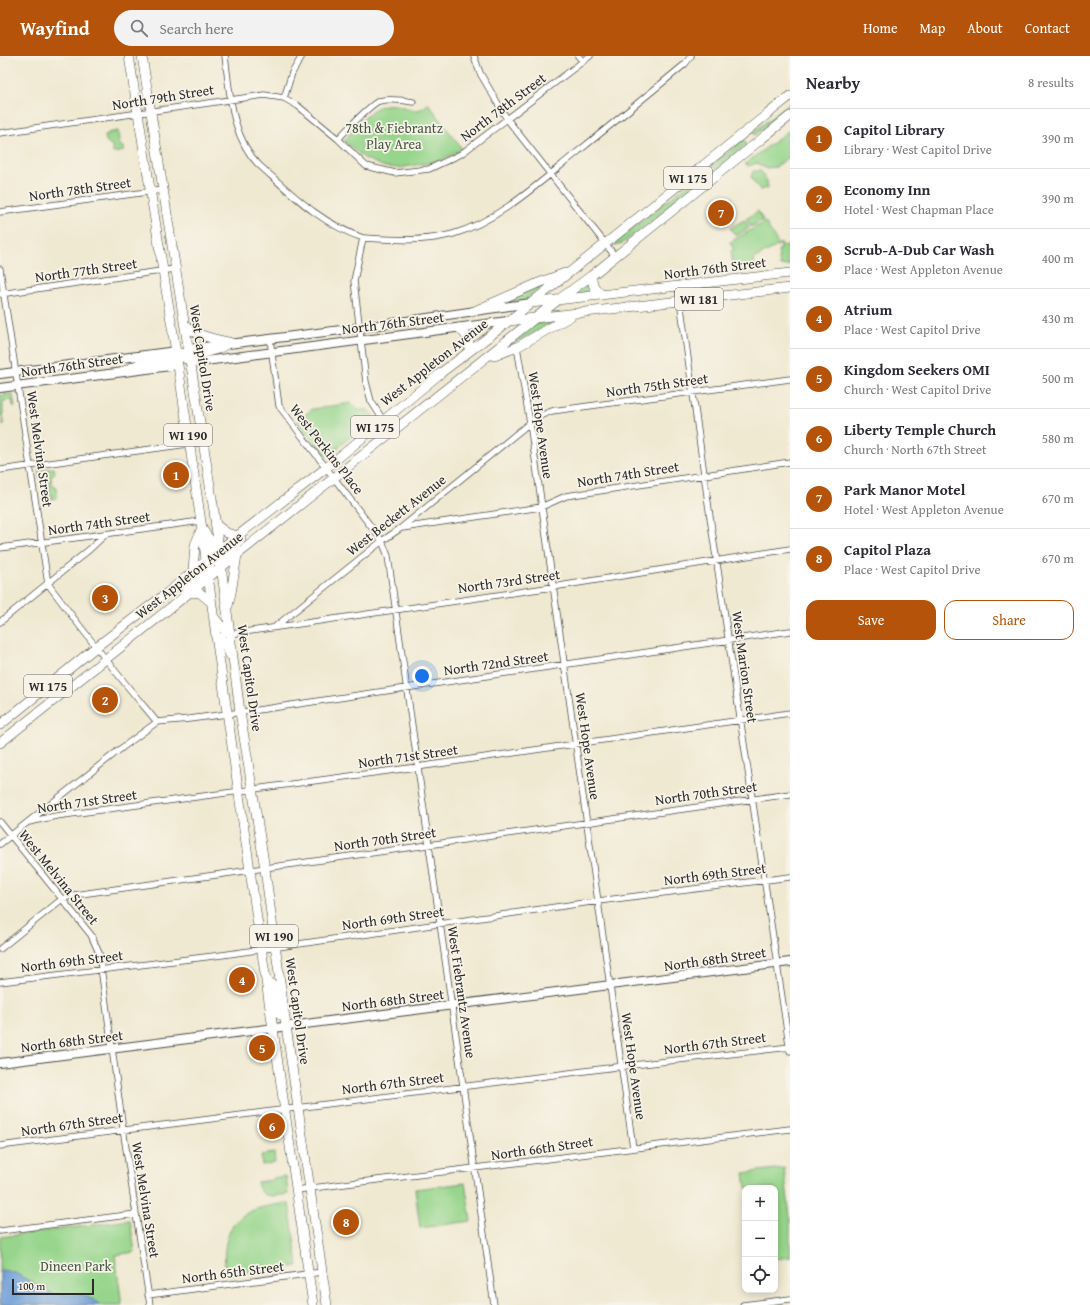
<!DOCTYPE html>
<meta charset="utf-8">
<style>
body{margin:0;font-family:"Gentium Book Plus",serif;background:#f2f2f3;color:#2b2b33}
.controls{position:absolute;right:12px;bottom:12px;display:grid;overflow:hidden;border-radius:8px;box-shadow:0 2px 10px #0003}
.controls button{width:36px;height:36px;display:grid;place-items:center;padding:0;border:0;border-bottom:1px solid #e1e1e2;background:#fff;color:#2b2b33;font:20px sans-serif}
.scale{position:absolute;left:12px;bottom:10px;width:82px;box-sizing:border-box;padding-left:4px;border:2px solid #2b2b2b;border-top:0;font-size:11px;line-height:14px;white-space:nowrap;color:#2b2b2b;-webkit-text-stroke:3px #f7f3e8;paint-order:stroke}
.you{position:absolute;left:422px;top:620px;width:14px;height:14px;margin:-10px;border:3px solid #fff;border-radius:50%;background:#1a73e8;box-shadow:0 0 0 6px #1a73e833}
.badge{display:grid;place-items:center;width:26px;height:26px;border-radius:50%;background:#b45309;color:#fff;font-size:13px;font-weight:700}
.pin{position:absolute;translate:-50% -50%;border:2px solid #fff;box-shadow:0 1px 4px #0006}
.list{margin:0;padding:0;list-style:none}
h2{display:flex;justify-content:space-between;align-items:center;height:52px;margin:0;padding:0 16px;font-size:17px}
h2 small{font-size:13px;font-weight:400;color:#7c7c81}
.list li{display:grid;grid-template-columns:26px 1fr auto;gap:12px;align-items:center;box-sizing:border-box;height:60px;padding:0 16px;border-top:1px solid #e1e1e2}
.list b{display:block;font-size:15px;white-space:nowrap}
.list p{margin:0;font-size:13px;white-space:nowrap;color:#7c7c81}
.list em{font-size:13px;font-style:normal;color:#7c7c81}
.actions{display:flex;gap:8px;padding:12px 16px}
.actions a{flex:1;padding:9px 0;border:1px solid #b45309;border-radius:12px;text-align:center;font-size:14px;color:#b45309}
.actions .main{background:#b45309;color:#fff}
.icon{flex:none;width:22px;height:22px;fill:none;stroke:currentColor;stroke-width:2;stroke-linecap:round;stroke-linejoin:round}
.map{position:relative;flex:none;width:790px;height:1249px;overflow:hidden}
header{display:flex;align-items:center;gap:24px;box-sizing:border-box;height:56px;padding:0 20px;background:#b45309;color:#fff}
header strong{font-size:19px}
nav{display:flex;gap:22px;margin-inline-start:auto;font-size:14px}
.search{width:280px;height:36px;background:#f2f2f3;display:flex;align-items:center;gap:10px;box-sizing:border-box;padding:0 14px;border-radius:22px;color:#7c7c81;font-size:15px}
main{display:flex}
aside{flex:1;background:#fff}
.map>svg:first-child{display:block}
.green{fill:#96d58b;stroke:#60805b}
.water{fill:#6e9fd8;stroke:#4c6582}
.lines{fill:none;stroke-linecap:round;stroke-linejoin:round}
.street-casing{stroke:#494844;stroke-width:7}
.secondary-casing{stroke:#494844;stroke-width:10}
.primary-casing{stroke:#494844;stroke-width:10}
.street{stroke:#fff;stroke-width:5.5}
.secondary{stroke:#fff;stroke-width:8}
.primary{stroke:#fff;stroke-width:9}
.labels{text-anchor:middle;stroke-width:3.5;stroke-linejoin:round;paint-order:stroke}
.shield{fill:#f7f3e8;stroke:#686764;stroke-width:1}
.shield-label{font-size:13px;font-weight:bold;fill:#2b2b2b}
.street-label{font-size:14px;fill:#2b2b2b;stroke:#f7f3e8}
.park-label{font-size:14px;fill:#465643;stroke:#f7f3e8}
</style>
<header>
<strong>Wayfind</strong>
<div class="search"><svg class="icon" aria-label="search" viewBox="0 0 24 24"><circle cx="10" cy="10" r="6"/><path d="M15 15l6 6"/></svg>Search here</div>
<nav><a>Home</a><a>Map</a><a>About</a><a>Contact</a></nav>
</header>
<main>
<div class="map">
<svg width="790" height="1249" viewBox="0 0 790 1249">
<rect width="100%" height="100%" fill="#f7f3e8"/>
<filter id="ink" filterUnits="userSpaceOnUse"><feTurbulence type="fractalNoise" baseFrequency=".025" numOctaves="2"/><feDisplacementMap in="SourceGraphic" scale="8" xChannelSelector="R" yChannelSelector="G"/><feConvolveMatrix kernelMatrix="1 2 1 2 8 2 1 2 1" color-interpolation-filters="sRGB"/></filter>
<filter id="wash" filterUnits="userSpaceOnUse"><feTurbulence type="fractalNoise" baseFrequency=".012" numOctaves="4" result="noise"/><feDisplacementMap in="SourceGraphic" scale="16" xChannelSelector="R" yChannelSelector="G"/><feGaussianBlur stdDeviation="0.9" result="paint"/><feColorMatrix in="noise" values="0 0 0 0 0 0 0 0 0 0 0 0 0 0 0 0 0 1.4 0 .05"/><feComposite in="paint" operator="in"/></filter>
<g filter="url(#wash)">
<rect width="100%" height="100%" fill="#f0e9d2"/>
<path class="green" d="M428 47 462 93 439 105 399 112 385 111 364 102 344 85C355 72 367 53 385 49 398 46 413 57 421 53 424 52 426 49 428 47Z
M790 47V51L755 79 753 76Z
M118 75 120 89 124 92V95L113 97 112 90 106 85 105 80 108 79V77Z
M788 75 790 100 776 111 765 112 757 107 749 110 745 108Z
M744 84 747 88 746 89 623 187 615 189 614 187Z
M753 115H761L767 125 768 132 760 134 751 121Z
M758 155 763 164 751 171 746 163Z
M744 164 749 172 736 180 730 172Z
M765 166 779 189 753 203 755 210 736 213 733 211 731 195 734 194 730 186Z
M780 187 784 190H790V209L780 210 778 194H781Z
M548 226 525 244 496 248Z
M589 226 593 235 578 238 577 235Z
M554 266 505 292 535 268Z
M482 275 483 277 473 285 469 277Z
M13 338 15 351 13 350 12 344 3 345V369L2 359H0V339Z
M351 347 358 354H368L374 361 327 401 297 366 312 353Z
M54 412 55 416 51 421 52 430H56L57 442 47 444V442L52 441V438H50L49 421 40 422 38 414Z
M274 1097 275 1107 262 1109 261 1099Z
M784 1112 790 1161V1201L775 1203V1132H746L744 1117Z
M286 1120 288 1138C275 1140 260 1144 257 1126L273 1124V1122Z
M465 1127 471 1165 420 1172 415 1133Z
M289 1147 298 1210 226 1219C222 1196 225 1167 249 1156 261 1150 276 1149 289 1147Z
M130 1164 135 1196 115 1199 122 1249H0V1181Z"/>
<path class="water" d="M3 1214 15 1217 53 1238 83 1239 96 1245 100 1249H0V1215Z"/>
</g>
<g filter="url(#ink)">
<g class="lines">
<defs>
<path id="street" d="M225 0C230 37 231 81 259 109 293 139 320 167 363 182L354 225 366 326 371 345 383 364 393 375
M474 0 480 17 507 63 615 200
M578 0 583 5
M284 42 292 17 302 0
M0 77 264 39 284 42 298 50 338 83 366 110 395 117 429 113 461 98 590 0
M338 83C346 75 369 49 379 45 390 42 402 44 413 46
M0 156 162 134
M363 182C394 184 423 186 453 178 498 165 539 127 575 98 612 68 649 38 685 8L691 0
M0 213 48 528C83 575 119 621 157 666
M678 230 710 461 790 995
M0 238 175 213
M270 283 279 350 382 485 388 500 494 1249
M517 291 530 367 633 1092
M0 414 202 386
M402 472 541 451 566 440 790 406
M0 492 201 465
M0 566 90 493 106 478
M276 570 382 485 401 472 537 361 552 355 790 323
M230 578 553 531 790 493
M157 666 189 663 258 654 790 575
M0 766 91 879 99 897 123 1073 150 1249
M29 766 56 760 417 711 790 657
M0 788 123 691 157 666
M0 893 62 843 74 839 790 738
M0 926 222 899 598 845 790 821
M0 1090 616 1011 790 991
M296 1134C461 1114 625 1093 790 1073
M0 1175 136 1158
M148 1239 322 1216
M743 1249 790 1243"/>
<path id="secondary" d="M188 293 365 271 531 247
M190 307 508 265
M0 318 176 295
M0 332 178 309
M0 1007 790 906"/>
<path id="primary" d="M129 0 178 309 202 473 216 580 313 1249
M142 0 214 455 240 656 265 813 286 970 327 1249
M591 220 594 231 602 239
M531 247 790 217
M472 256 536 228 565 217
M509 265 790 232
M184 268C195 280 216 283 232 287
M459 272C467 279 470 284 469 295
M494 300 517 291 571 260
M186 303 189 301 218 293 227 288
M124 315 139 308 176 301 181 297
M215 468 227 477 238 480
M203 474 211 486 215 500
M218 507 241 483
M193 515 195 489 201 474
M189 536 200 537 211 546
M184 541 188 529 210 509
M228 550 231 537 237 499
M213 560 225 575 230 578
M216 580C225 583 226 591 230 599
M0 669 96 591 167 537 219 494 326 412 442 316 495 276 790 40
M0 687 558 244 591 220 790 60
M268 925 272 929 280 959"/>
</defs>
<use href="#street" class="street-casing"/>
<use href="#secondary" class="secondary-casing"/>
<use href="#primary" class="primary-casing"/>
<use href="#street" class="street"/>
<use href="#secondary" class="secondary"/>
<use href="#primary" class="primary"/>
</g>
</g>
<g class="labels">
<g class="shield">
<rect x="664" y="111" width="48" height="22" rx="3"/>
<rect x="675" y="232" width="48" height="22" rx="3"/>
<rect x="351" y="360" width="48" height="22" rx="3"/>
<rect x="164" y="368" width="48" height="22" rx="3"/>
<rect x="24" y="619" width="48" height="22" rx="3"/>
<rect x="250" y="869" width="48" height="22" rx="3"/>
</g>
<g class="shield-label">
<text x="688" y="127">WI 175</text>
<text x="699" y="248">WI 181</text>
<text x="375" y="376">WI 175</text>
<text x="188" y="384">WI 190</text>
<text x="48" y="635">WI 175</text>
<text x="274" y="885">WI 190</text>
</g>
<g class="street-label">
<text transform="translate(163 41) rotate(-9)" y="5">North 79th Street</text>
<text transform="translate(503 51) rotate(-37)" y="5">North 78th Street</text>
<text transform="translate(80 133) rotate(-8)" y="5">North 78th Street</text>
<text transform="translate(715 212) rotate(-7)" y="5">North 76th Street</text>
<text transform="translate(86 214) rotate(-8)" y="5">North 77th Street</text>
<text transform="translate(393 267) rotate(-7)" y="5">North 76th Street</text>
<text transform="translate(203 302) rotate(81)" y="5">West Capitol Drive</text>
<text transform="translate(434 306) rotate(-38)" y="5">West Appleton Avenue</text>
<text transform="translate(72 309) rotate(-8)" y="5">North 76th Street</text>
<text transform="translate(657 329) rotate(-8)" y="5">North 75th Street</text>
<text transform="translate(541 369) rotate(82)" y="5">West Hope Avenue</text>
<text transform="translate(40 393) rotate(82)" y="5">West Melvina Street</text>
<text transform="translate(327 393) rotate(52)" y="5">West Perkins Place</text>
<text transform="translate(628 418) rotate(-9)" y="5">North 74th Street</text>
<text transform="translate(396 459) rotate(-38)" y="5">West Beckett Avenue</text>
<text transform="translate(99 467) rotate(-8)" y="5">North 74th Street</text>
<text transform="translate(189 519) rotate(-38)" y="5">West Appleton Avenue</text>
<text transform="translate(509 525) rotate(-8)" y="5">North 73rd Street</text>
<text transform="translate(496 607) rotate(-8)" y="5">North 72nd Street</text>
<text transform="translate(745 611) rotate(82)" y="5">West Marion Street</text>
<text transform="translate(250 622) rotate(82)" y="5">West Capitol Drive</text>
<text transform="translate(588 690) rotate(82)" y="5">West Hope Avenue</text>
<text transform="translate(408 700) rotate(-8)" y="5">North 71st Street</text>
<text transform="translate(706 737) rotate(-8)" y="5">North 70th Street</text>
<text transform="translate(87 745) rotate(-8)" y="5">North 71st Street</text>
<text transform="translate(385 783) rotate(-8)" y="5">North 70th Street</text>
<text transform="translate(715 818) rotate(-7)" y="5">North 69th Street</text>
<text transform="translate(59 821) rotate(51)" y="5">West Melvina Street</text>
<text transform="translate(393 862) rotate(-8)" y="5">North 69th Street</text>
<text transform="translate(715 903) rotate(-8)" y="5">North 68th Street</text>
<text transform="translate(72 905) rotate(-7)" y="5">North 69th Street</text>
<text transform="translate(462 936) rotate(82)" y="5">West Fiebrantz Avenue</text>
<text transform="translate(393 944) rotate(-7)" y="5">North 68th Street</text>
<text transform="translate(298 955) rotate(82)" y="5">West Capitol Drive</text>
<text transform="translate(72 985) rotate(-7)" y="5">North 68th Street</text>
<text transform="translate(715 987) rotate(-7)" y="5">North 67th Street</text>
<text transform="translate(634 1010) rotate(82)" y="5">West Hope Avenue</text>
<text transform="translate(393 1027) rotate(-7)" y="5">North 67th Street</text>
<text transform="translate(72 1068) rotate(-8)" y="5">North 67th Street</text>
<text transform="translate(542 1092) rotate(-8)" y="5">North 66th Street</text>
<text transform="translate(146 1144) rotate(81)" y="5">West Melvina Street</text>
<text transform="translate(233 1216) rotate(-7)" y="5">North 65th Street</text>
</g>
<g class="park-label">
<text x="394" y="77">78th &amp; Fiebrantz<tspan x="394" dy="16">Play Area</tspan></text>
<text x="76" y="1215">Dineen Park</text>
</g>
</g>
</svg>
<div class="controls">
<button>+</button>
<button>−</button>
<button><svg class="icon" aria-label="locate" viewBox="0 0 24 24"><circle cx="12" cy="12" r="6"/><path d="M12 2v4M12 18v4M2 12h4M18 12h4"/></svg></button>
</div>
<div class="scale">100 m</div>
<div class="you"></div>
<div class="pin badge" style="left:176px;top:419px">1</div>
<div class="pin badge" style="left:105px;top:644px">2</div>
<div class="pin badge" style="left:105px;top:542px">3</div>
<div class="pin badge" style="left:242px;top:924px">4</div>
<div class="pin badge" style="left:262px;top:992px">5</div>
<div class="pin badge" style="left:272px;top:1070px">6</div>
<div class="pin badge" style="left:721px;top:157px">7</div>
<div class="pin badge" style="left:346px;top:1166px">8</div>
</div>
<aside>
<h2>Nearby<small>8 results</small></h2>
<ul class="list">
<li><span class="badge">1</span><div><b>Capitol Library</b><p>Library · West Capitol Drive</p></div><em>390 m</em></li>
<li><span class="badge">2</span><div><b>Economy Inn</b><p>Hotel · West Chapman Place</p></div><em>390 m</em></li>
<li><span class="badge">3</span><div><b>Scrub-A-Dub Car Wash</b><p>Place · West Appleton Avenue</p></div><em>400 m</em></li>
<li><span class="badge">4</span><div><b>Atrium</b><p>Place · West Capitol Drive</p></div><em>430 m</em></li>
<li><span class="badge">5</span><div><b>Kingdom Seekers OMI</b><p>Church · West Capitol Drive</p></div><em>500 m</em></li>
<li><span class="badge">6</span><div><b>Liberty Temple Church</b><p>Church · North 67th Street</p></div><em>580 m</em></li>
<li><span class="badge">7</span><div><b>Park Manor Motel</b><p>Hotel · West Appleton Avenue</p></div><em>670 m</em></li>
<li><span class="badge">8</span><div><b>Capitol Plaza</b><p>Place · West Capitol Drive</p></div><em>670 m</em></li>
</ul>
<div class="actions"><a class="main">Save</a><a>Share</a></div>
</aside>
</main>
